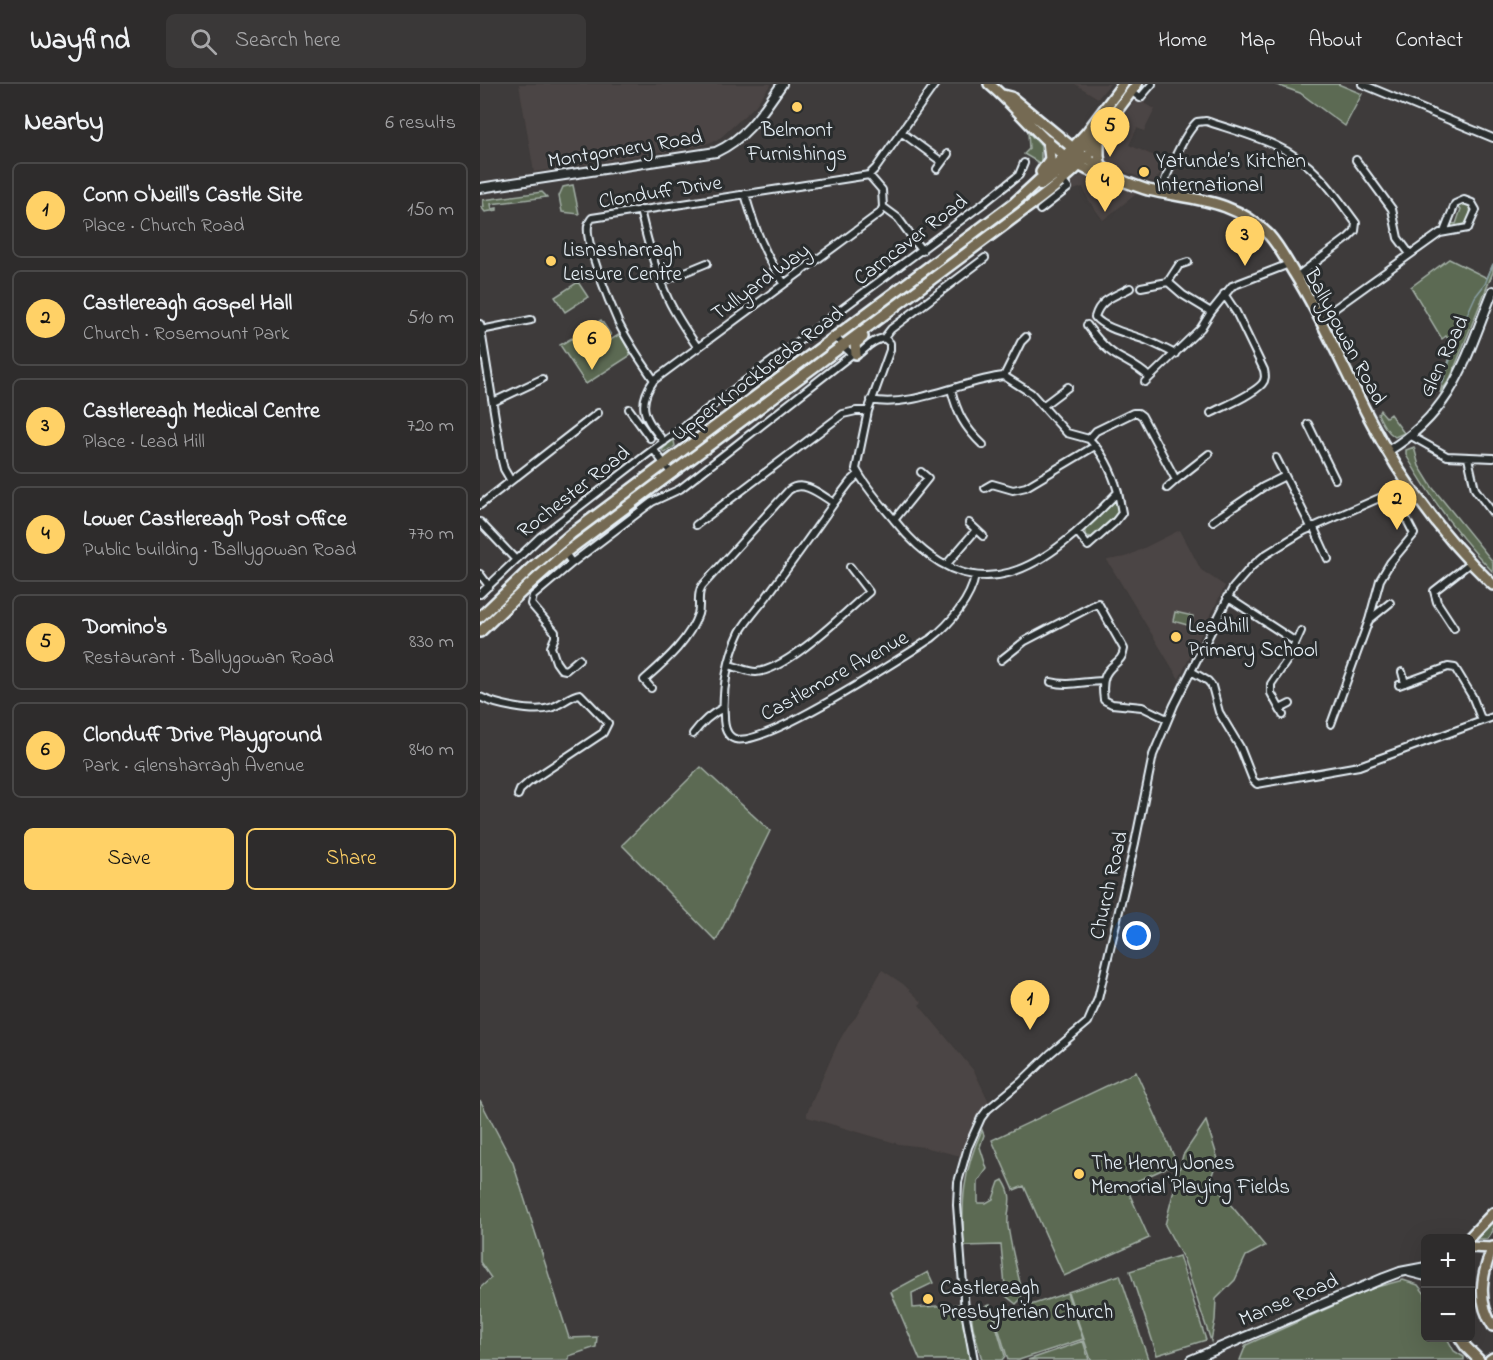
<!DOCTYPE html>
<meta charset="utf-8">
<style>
body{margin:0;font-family:"Indie Flower",sans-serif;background:#3a3838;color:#f1f3f6}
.controls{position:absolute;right:18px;bottom:18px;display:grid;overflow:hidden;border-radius:9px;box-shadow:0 6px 24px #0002}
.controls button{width:54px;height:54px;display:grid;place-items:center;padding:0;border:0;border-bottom:2px solid #494848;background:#2e2c2c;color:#f1f3f6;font:30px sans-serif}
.you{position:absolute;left:657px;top:852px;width:21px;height:21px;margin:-15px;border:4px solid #fff;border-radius:50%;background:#1a73e8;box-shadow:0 0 0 9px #1a73e833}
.badge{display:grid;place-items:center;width:39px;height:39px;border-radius:50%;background:#ffd166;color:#111;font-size:20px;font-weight:700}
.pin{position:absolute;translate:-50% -50px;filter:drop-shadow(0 2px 3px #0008)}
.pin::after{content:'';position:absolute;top:32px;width:21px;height:18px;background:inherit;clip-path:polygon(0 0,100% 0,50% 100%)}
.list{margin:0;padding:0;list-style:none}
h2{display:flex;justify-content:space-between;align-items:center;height:78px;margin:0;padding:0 24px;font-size:26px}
h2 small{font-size:20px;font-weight:400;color:#a7a7a9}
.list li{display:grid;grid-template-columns:39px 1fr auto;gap:18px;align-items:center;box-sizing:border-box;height:96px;margin:0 12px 12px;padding:0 12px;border:2px solid #494848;border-radius:9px}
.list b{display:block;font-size:22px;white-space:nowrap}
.list p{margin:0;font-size:20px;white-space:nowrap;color:#a7a7a9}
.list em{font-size:20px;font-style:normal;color:#a7a7a9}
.actions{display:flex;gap:12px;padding:18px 24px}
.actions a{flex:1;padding:14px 0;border:2px solid #ffd166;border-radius:9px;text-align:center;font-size:21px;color:#ffd166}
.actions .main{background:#ffd166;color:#111}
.icon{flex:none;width:33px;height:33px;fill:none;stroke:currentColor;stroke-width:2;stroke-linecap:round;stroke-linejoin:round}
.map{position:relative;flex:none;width:1013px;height:1276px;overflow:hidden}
header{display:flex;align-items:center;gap:36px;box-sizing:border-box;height:84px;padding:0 30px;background:#2e2c2c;border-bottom:2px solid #494848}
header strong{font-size:28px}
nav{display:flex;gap:33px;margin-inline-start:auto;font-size:21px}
.search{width:420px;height:54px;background:#3a3838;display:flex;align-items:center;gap:15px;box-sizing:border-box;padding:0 21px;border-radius:9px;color:#a7a7a9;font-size:22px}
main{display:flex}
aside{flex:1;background:#2e2c2c}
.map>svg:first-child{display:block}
.built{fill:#4c4544}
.green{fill:#5b6a52;stroke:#a2aea5;stroke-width:1.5}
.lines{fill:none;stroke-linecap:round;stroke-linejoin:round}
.stream{stroke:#879ca1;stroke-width:1.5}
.minor-casing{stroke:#e8f1f8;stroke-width:10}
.tertiary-casing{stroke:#e8f1f8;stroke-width:12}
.primary-casing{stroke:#e8f1f8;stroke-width:14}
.trunk-casing{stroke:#e8f1f8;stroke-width:14}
.minor{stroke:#2a2d2e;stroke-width:6}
.tertiary{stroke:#2a2d2e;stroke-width:8}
.primary{stroke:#746b52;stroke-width:9}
.trunk{stroke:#746b52;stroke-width:9}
.poi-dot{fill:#ffd166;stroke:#2a2d2e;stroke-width:2}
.labels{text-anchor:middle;stroke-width:6;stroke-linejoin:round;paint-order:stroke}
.poi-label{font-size:21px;fill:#e8f1f8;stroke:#2a2d2e;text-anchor:start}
.street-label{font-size:21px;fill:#e8f1f8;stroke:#2a2d2e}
</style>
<header>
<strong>Wayfind</strong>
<div class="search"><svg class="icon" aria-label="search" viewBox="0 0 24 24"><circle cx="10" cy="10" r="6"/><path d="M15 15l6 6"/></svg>Search here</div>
<nav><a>Home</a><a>Map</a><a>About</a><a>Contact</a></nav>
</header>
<main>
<aside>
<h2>Nearby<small>6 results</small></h2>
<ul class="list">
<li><span class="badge">1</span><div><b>Conn O'Neill's Castle Site</b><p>Place · Church Road</p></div><em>150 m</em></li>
<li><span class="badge">2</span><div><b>Castlereagh Gospel Hall</b><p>Church · Rosemount Park</p></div><em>510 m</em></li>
<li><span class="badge">3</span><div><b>Castlereagh Medical Centre</b><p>Place · Lead Hill</p></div><em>720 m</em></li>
<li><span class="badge">4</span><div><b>Lower Castlereagh Post Office</b><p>Public building · Ballygowan Road</p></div><em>770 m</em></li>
<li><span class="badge">5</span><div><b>Domino's</b><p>Restaurant · Ballygowan Road</p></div><em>830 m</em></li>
<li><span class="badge">6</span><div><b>Clonduff Drive Playground</b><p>Park · Glensharragh Avenue</p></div><em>840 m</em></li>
</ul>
<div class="actions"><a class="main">Save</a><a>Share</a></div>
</aside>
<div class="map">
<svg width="1013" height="1276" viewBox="0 0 1013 1276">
<rect width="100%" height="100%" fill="#3e3b3b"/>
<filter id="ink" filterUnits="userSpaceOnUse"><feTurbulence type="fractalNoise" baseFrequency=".0167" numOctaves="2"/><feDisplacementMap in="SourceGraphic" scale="12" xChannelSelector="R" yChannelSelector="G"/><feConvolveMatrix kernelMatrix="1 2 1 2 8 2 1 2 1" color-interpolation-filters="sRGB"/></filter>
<g filter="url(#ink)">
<path class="built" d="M39 0H291L275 22 239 55 220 62 54 88Z
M595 0H630L618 14Z
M656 15 663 16 665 20 675 25 664 47 657 44 649 61 688 78 675 97 672 98 632 83 625 75 623 68 625 57Z
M604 90 656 109 655 111 623 136 608 115 603 103 593 106 592 97Z
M700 446 721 486 745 502 699 595 627 476 646 473Z
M402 886 423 900 442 918 439 921 494 987 510 1020 496 1036 481 1072 444 1063 419 1060 327 1033V1029L358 959 368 942 376 933Z"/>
<path class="green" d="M794 0H858L882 10 865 42 820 9Z
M548 48 561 62V80L544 70 549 65Z
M583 89 576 98 450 193 447 189 548 117Z
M93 101 99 130 82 128 79 112 83 103Z
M62 108 67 113 11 120 12 125 17 124V126L5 128 1 123H4L3 116Z
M982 119H987L991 123 988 141 972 144 971 139 976 140 981 125 976 122Z
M969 175 1007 194 1013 180V188L970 295 960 309 973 261 966 252 962 255 931 203Z
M443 193 445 196 369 253 367 250Z
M98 198 108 213 85 228 75 213Z
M121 236 131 251 107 266 97 251Z
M140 250 151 271 106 300 80 261 92 254 105 272Z
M335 260 225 344 219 347Z
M250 313 194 357 195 362 185 369 183 368 182 366 187 361 186 359Z
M900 326 906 333 910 330 924 349 915 353C906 347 902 339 898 330Z
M934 363 939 382 952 403 1013 478V488C979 453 950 413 926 371V366Z
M178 393 96 456 47 497H42L77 467Z
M635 414 637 416 639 428 612 453 606 452 604 445Z
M695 528 713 532 711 542 693 537Z
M221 683 290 747 236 857 142 761Z
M656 988 697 1079 646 1102 669 1154 584 1192 544 1102 534 1106 512 1056Z
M0 1016 33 1079 89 1254 117 1253 116 1263 89 1272V1276H0V1204L11 1194 0 1178Z
M726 1037 738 1075 730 1096 785 1162 766 1172 755 1196 736 1215 735 1236 731 1257 704 1176 685 1141 703 1071Z
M502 1046 504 1051 500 1063 507 1085 498 1098V1119H506L513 1115 519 1098 523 1096C536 1116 526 1122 528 1142 531 1164 537 1186 542 1207L541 1215 536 1220 526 1212 521 1161 484 1162C481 1118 483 1087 502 1046Z
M1013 1133V1147L1007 1155H993Z
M699 1172 726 1256 677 1271 650 1187Z
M448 1188 453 1199 432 1209 433 1224 481 1220 483 1241 491 1276H440L411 1208Z
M640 1191 668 1275 611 1276 588 1208Z
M923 1196 938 1201 945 1210 946 1254H967L974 1267 984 1273V1276H760L766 1261 893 1204Z
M587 1209 603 1255 539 1276H528L515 1233Z
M510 1221 525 1272 522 1276H502L493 1243 491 1227Z
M603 1257 609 1276H548Z"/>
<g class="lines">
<path class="stream" d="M962 300 980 246 995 213 1005 200 1013 180"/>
<defs>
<path id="minor" d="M882 0 1013 54
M651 7 660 14 672 0
M421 48 462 78
M876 76 912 125 918 154 930 170
M457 85 468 70
M389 91 402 106 403 123
M681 108C686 91 704 50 717 38L726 37C765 50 809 60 838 91 852 105 864 123 876 139L875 147 868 154 816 193
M265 110C275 145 284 170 304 199
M403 123 418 134 442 167
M160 126C167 156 175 187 188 215 196 232 207 248 218 264
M560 126 588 104 582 96
M181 198 227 179
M688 198 699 181 708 178
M661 203 688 198 703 211 731 228
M650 204C635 212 620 215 615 233 624 245 654 251 668 257 677 261 686 265 695 270
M840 235 960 149 988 144 996 126 992 119 984 116 975 120 964 148
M0 240 22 377 24 385 31 397
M607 241C615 252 624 264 637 272 649 279 659 283 669 293
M1 246 51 236
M356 253C383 289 377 259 404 254
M404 254 410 259V266L388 327 376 385C386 404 401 420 415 437 496 538 566 483 638 408 632 387 624 370 609 355
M404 254 411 245 505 174
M524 292 541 258 546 253
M174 296C162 278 149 260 139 240 131 222 105 160 108 142 108 138 110 137 112 134L389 91 396 84 455 0
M665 298 721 244 731 228 752 202 809 180
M471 305C477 329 484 343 503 361
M391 316C431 325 484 296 524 292L551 309 587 349 609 355
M13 318 62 295
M564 321 588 303
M149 325 170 354
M731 329C745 322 772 311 782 300 786 295 785 291 784 286L756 228 744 210
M828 340 855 395
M931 352 967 372 1013 374
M609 355 616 347 653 329H658L662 332 696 396 729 370
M184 358C166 335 155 323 174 296L369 152 400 129 403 123
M174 366 191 389
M796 374 831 443
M988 374 995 405 1013 429
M379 390 370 398 354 419C333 449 312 478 290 508 281 521 268 534 260 548 248 573 242 605 244 632 244 641 246 652 255 655 284 664 422 573 452 554 470 540 491 515 495 492
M505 404 512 400 533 406 546 403 615 362
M687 404 696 396
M0 421 118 329
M414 436 448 394 441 388
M733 437 783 403 805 392
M0 438 35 475
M489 439 503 452
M216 441 363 330 376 327H388
M833 442 848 475
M597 448 608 462 635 438 642 429 638 408
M85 469 92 479 53 512 51 520 75 548V553L71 563 76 578 81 585 86 586 99 575
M92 479 172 418 200 405 371 271
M466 481 496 446
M0 490 9 502
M0 510 60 453 166 371 504 119 539 91 544 79
M747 513 816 558 808 575 791 600V609L803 631
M889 536 910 519
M974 544 957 518 954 507 990 479
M816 558 821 547
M521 576 545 557 618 519 644 565C642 585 618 577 624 616L632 620 662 623 687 635
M249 581C258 583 267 588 276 588 308 586 364 529 389 508L370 483
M711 587 728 597 732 602 739 628 760 663 773 696 777 700 879 682 1013 633
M922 588 925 599
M571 598C589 603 604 597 623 597
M919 601 968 583 975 584 992 612 1002 637
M171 604 164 596C184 578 209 557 218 530 221 520 216 512 222 502L309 406C323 395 341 411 354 419
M0 613C16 621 53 629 70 624 81 621 90 611 100 610L128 639 123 649 49 698 40 706 38 711
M800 625 810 620
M851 640 889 536 900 496 910 479 934 450 913 409
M213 650C221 639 231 630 243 624
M494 1276 485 1227 477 1121 478 1098 488 1063 501 1034 507 1026 542 997 571 969 608 938 618 915 655 759 673 671 694 621 753 504 772 482 785 471 824 447 929 401"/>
<path id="tertiary" d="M0 104 236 68C267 54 283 27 302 0
M908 367C975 326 985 275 1013 207
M930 1188 946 1192
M711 1276 904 1194 920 1188 946 1183"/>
<path id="primary" d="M509 0C541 26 568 68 608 86 618 90 628 92 638 95 648 99 658 103 668 106 714 116 754 115 789 151 799 162 806 176 814 189 842 234 863 283 887 330 919 393 962 452 1013 501
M523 11 531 13 605 74 627 86
M989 1154 1013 1129
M990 1163 1013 1164
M1013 1163C1002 1189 996 1217 1013 1242
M980 1254 986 1263 999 1276
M1010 1276 1013 1274"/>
<path id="trunk" d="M619 55V72L621 83
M589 71 605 62 619 45 624 44
M561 88 570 75 568 57
M561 101 602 71
M376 270 375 260 383 253
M0 533 51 484 91 450 534 119 586 71 607 48 643 0
M0 548 49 501 85 469 543 127C564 112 622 69 624 44L657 0"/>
</defs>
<use href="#minor" class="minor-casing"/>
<use href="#tertiary" class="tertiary-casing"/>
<use href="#primary" class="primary-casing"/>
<use href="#trunk" class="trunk-casing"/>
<use href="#minor" class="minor"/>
<use href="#tertiary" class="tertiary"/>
<use href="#primary" class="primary"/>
<use href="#trunk" class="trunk"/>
</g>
</g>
<g class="poi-dot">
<circle cx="317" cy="23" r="6"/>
<circle cx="664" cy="88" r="6"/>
<circle cx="71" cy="177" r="6"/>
<circle cx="696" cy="553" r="6"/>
<circle cx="599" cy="1090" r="6"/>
<circle cx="448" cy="1215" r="6"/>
</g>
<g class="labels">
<g class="poi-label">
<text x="317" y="52" text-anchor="middle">Belmont<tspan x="317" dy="24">Furnishings</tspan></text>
<text x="676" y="83">Yatunde’s Kitchen<tspan x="676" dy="24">International</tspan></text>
<text x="83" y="172">Lisnasharragh<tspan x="83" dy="24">Leisure Centre</tspan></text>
<text x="708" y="548">Leadhill<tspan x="708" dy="24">Primary School</tspan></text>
<text x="611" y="1085">The Henry Jones<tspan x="611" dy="24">Memorial Playing Fields</tspan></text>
<text x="460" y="1210">Castlereagh<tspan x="460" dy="24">Presbyterian Church</tspan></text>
</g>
<g class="street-label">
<text transform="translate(145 64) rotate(-9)" y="7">Montgomery Road</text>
<text transform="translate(180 107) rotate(-9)" y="7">Clonduff Drive</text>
<text transform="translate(430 155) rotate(-37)" y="7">Carncaver Road</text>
<text transform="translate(280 197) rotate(-36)" y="7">Tullyard Way</text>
<text transform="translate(866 252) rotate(62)" y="7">Ballygowan Road</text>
<text transform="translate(963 272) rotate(-64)" y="7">Glen Road</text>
<text transform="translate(277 289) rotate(-37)" y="7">Upper Knockbreda Road</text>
<text transform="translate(93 407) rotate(-38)" y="7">Rochester Road</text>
<text transform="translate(354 591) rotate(-29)" y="7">Castlemore Avenue</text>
<text transform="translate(628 801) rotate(-77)" y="7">Church Road</text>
<text transform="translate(808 1215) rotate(-23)" y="7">Manse Road</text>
</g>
</g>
</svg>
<div class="controls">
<button>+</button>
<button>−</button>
</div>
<div class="you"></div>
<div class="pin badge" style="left:550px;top:946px">1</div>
<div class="pin badge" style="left:917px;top:446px">2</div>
<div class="pin badge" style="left:765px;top:182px">3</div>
<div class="pin badge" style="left:625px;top:128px">4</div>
<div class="pin badge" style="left:630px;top:73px">5</div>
<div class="pin badge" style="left:112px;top:286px">6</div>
</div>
</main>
